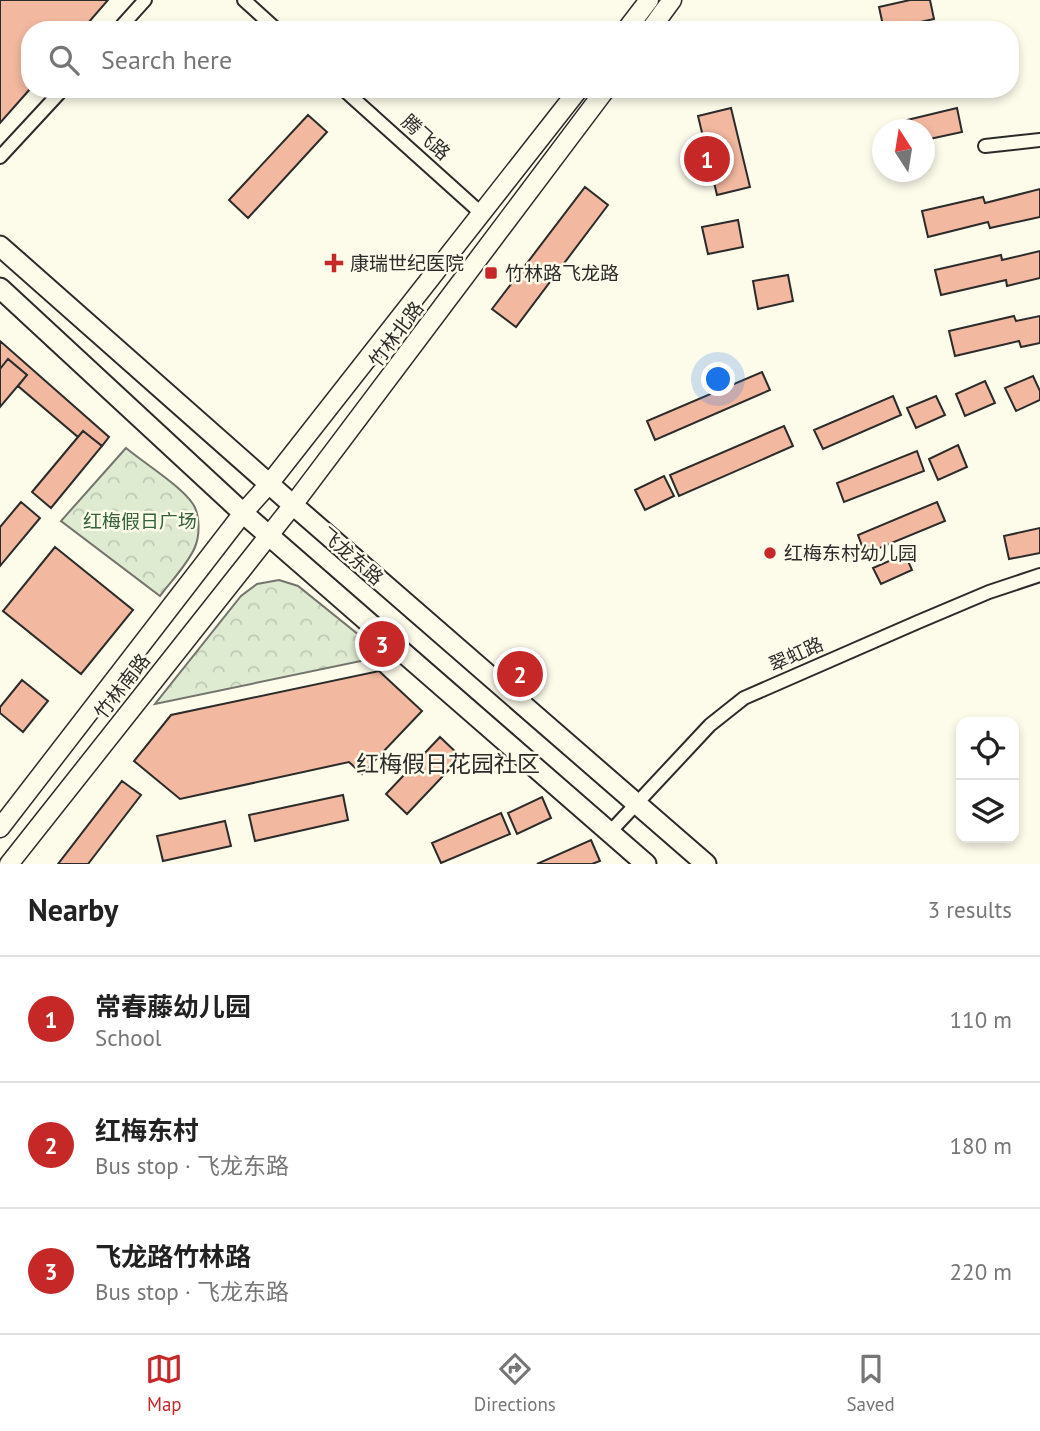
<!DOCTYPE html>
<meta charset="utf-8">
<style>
body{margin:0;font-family:"PT Sans","Noto Sans SC",sans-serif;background:#f2f2f2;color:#222}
.controls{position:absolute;right:21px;bottom:21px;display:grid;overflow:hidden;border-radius:14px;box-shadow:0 4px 10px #0003}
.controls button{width:63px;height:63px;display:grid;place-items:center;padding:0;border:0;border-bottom:2px solid #e0e0e0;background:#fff;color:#222;font:35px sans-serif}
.compass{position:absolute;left:872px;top:119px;width:63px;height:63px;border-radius:50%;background:#fff;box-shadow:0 4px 10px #0003;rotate:348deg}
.you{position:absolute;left:719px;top:380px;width:24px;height:24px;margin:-18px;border:5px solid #fff;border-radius:50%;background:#1a73e8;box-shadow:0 0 0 10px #1a73e833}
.badge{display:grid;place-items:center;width:46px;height:46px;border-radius:50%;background:#c62828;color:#fff;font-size:23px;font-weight:700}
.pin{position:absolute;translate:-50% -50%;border:4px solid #fff;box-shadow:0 2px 7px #0006}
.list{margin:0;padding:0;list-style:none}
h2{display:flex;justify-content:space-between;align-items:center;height:91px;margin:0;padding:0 28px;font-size:30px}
h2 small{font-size:23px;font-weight:400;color:#767676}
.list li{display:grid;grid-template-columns:46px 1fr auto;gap:21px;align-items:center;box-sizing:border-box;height:126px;padding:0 28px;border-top:2px solid #e0e0e0}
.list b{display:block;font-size:26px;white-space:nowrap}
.list p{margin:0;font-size:23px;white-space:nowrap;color:#767676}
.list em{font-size:23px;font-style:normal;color:#767676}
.icon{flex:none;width:38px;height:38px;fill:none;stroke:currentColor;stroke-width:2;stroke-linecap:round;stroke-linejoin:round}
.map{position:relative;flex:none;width:1040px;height:864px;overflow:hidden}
.search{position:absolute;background:#fff;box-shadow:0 4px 10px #0003;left:21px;right:21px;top:21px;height:77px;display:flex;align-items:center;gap:18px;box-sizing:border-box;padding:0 24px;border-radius:28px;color:#767676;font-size:26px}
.sheet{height:469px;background:#fff}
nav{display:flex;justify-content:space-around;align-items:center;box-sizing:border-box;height:98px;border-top:2px solid #e0e0e0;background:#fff;font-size:19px;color:#767676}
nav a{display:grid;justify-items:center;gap:4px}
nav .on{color:#c62828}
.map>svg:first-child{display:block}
.park{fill:url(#park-crowns);stroke:#74746e;stroke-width:2}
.building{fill:#f2b8a0;stroke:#2b2b2b;stroke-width:2}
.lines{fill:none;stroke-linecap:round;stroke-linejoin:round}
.street-casing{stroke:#2b2b2b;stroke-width:16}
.secondary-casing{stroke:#2b2b2b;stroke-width:21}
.primary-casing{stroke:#2b2b2b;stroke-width:23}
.street{stroke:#fdfbea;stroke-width:12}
.secondary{stroke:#fdfbea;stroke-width:18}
.primary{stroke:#fdfbea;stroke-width:19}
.poi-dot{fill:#c62828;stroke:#fdfbea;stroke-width:2.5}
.labels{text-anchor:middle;stroke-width:5;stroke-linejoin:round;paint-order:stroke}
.street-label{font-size:19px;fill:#2b2b2b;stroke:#fdfbea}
.poi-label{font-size:19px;fill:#2b2b2b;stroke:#fdfbea;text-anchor:start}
.park-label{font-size:19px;fill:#34623c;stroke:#fdfbea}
.quarter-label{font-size:23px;fill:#2b2b2b;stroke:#fdfbea}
</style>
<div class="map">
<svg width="1040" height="864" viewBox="0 0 1040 864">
<defs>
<pattern id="park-crowns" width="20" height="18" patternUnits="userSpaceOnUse" patternTransform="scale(1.75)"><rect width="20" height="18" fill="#deebd1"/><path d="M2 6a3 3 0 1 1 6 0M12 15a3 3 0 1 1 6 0" fill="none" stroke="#bfcab4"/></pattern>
</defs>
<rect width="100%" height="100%" fill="#fdfbea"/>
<path class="park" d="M126 448C144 463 181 486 193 504 200 515 200 535 195 547 188 564 171 581 160 596L61 521Z
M279 580 298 586 385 656 155 704 241 596 257 584Z"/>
<path class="building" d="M0 0H108L82 30H30V89L0 123Z
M910 0H930L934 19 884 30 879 7Z
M731 108 750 187 717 195 698 116Z
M957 108 962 132 925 140V130H909L907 120Z
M308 115 327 132 248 218 229 200Z
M585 187 608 205 516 327 492 309Z
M1040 189V217L990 228 988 222 928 237 922 211 983 197 985 203Z
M738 220 743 247 708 254 702 227Z
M1040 251V278L1007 286 1006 280 941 295 935 270 1001 255 1002 260Z
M788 275 793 301 758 309 753 281Z
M1014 316 1016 321 1040 316V343L1021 347 1019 341 955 356 949 331Z
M0 341 109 437 102 446 83 431 78 437 18 386 27 375 8 359 0 369Z
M8 359 27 375 0 407V369Z
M762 372 770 390 655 440 647 421Z
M1033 376 1040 391V400L1016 411 1005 388Z
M985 381 995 403 965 416 956 394Z
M893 396 901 415 823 449 814 430Z
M936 396 945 415 916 428 907 408Z
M784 426 793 446 679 496 670 475Z
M83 431 102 446 51 508 32 492Z
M958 445 967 467 938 480 929 459Z
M917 451 924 471 844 502 837 483Z
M664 476 674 496 645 510 635 490Z
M21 502 40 518 0 566V527Z
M937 502 945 521 865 554 858 535Z
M1040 528V553L1009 559 1004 536Z
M55 547 133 610 81 674 3 611Z
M905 554 912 570 881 584 873 568Z
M379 671 422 711 362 774 349 762 180 799 134 761 171 715Z
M22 680 48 701 23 732 0 713V707Z
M440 737 461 757 407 814 386 794Z
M122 781 141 795 88 864H58Z
M343 795 348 820 255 841 249 815Z
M542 797 551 818 517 834 508 813Z
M501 813 510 834 441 863 432 843Z
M225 821 231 846 163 861 157 836Z
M591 840 600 861 592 864H537Z"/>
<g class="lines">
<defs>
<path id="street" d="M244 0 277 30
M118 30 145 0
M343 89 482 214
M985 146 1040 140
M0 157 63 89
M610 832 710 725 744 698 918 622 989 592 1040 575"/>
<path id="secondary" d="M626 30 649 0
M650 30 672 0
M0 828 243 513 269 484 579 89
M9 864 293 505 606 89"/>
<path id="primary" d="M0 246 293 505 706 864
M0 288 243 513 646 864"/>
</defs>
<use href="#street" class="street-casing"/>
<use href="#secondary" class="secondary-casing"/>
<use href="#primary" class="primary-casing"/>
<use href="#street" class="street"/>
<use href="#secondary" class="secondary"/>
<use href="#primary" class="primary"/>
</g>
<g class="poi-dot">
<path d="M330.5 252.5h7v7h7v7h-7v7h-7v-7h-7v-7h7z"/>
<rect x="484" y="266" width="14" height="14" rx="3.5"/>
<circle cx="770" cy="553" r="7"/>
</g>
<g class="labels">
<g class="street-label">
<text transform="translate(426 137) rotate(42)" y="7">腾飞路</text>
<text transform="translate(396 334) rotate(-53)" y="7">竹林北路</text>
<text transform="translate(352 556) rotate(41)" y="7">飞龙东路</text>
<text transform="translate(796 654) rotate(-24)" y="7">翠虹路</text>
<text transform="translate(122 686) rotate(-52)" y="7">竹林南路</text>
</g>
<g class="poi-label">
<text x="350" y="270">康瑞世纪医院</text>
<text x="505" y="280">竹林路飞龙路</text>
<text x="784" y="560">红梅东村幼儿园</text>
</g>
<g class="park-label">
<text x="140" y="528">红梅假日广场</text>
</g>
<g class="quarter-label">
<text x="448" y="772">红梅假日花园社区</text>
</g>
</g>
</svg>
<div class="controls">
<button><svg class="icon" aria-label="locate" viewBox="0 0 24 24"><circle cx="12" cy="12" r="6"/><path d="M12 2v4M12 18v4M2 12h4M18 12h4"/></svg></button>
<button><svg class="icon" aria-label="layers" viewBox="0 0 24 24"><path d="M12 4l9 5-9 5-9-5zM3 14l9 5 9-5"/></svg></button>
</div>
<svg class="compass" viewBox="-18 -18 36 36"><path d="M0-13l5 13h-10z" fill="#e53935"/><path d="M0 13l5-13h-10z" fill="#767676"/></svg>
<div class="you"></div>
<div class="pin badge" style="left:707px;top:159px">1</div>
<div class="pin badge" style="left:520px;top:674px">2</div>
<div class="pin badge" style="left:382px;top:644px">3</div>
<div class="search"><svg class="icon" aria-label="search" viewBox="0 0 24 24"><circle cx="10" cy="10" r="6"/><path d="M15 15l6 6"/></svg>Search here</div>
</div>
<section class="sheet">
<h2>Nearby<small>3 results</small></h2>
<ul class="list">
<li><span class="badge">1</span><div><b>常春藤幼儿园</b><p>School</p></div><em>110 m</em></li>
<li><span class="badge">2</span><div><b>红梅东村</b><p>Bus stop · 飞龙东路</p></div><em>180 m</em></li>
<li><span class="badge">3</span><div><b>飞龙路竹林路</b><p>Bus stop · 飞龙东路</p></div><em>220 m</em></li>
</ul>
</section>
<nav>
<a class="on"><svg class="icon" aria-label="map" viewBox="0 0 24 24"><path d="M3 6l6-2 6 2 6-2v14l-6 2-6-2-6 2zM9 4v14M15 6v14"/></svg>Map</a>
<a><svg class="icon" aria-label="directions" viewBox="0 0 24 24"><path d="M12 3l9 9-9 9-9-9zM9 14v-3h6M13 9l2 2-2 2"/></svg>Directions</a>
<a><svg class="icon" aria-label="saved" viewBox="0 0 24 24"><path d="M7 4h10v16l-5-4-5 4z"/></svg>Saved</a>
</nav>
